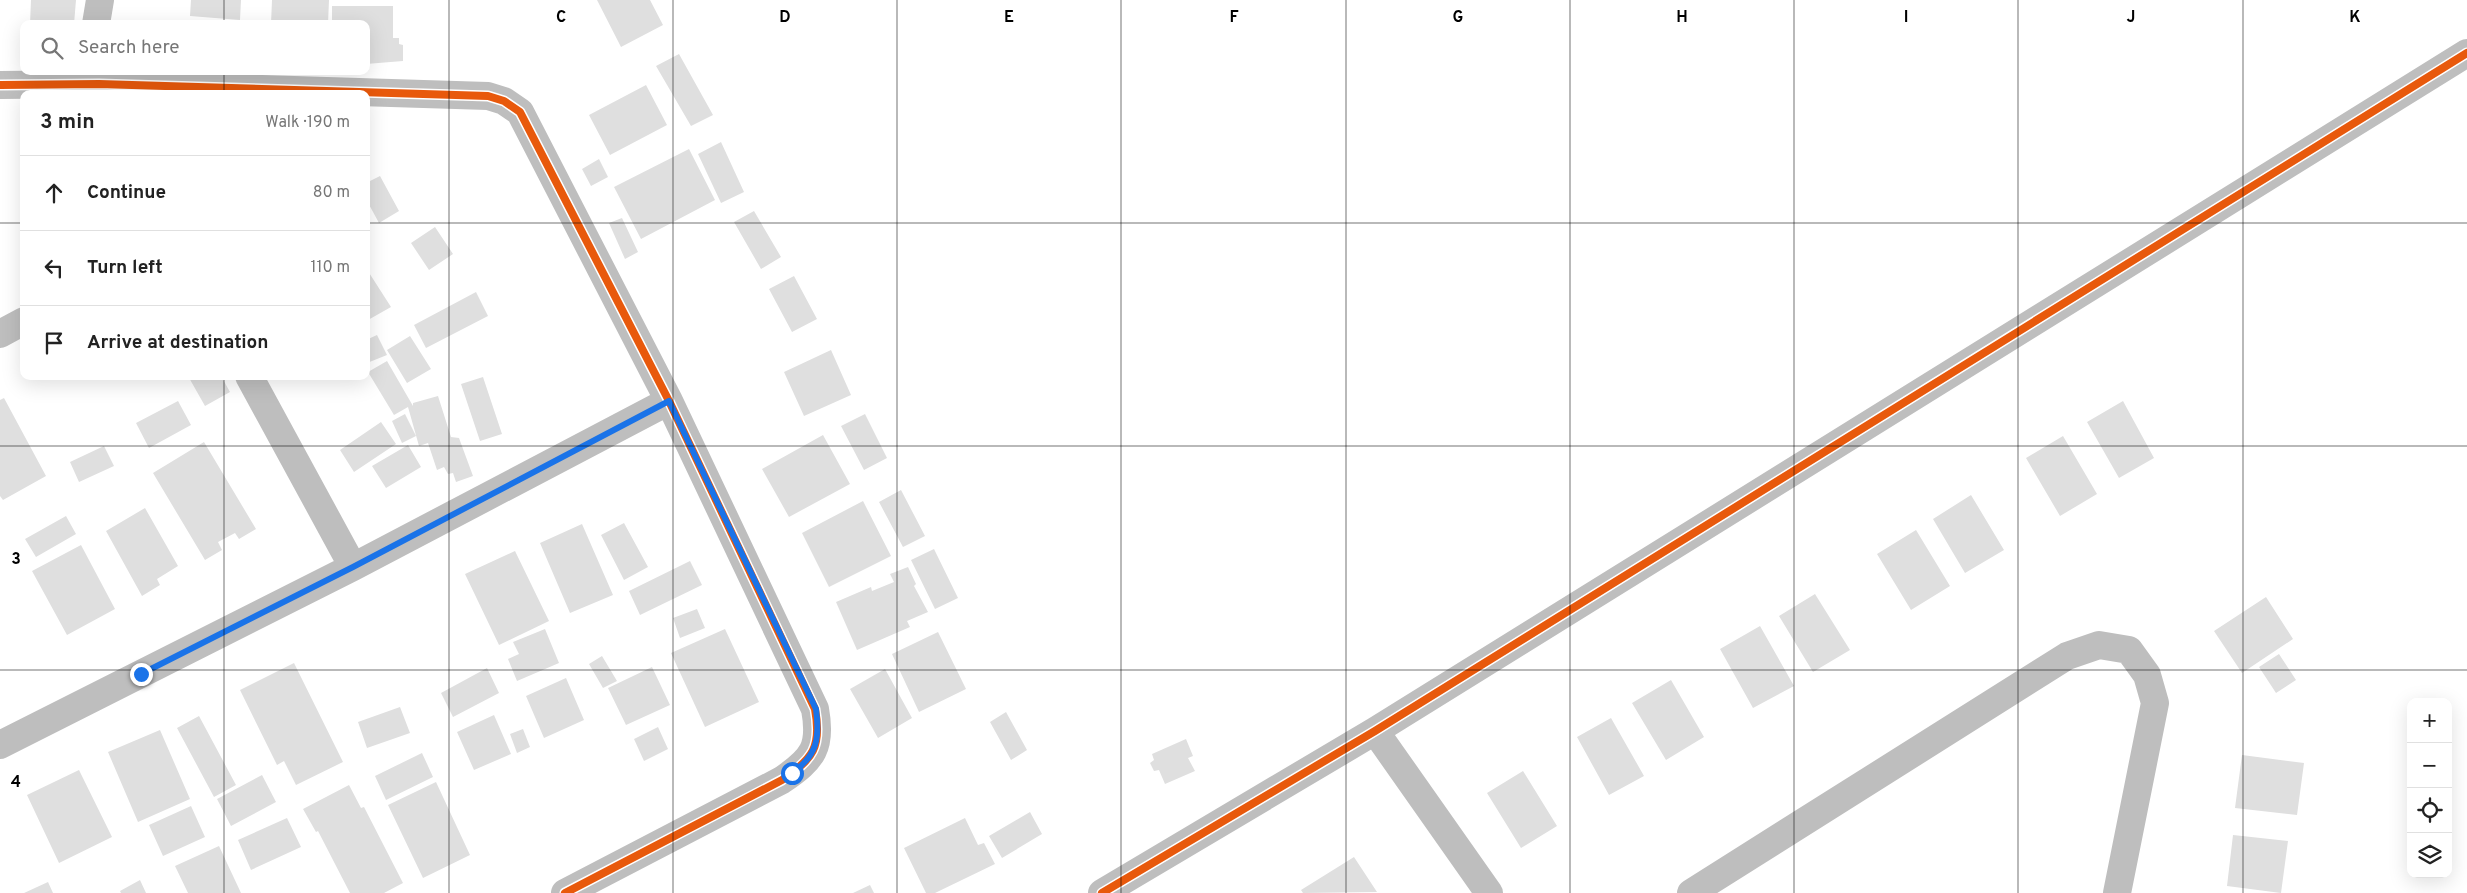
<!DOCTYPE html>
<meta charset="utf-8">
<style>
body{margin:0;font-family:Overpass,sans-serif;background:#f2f2f2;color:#222}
.controls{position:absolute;right:15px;bottom:15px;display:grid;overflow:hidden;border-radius:10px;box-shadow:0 5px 20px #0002}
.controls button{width:45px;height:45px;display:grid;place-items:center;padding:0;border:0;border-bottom:1px solid #e0e0e0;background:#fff;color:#222;font:25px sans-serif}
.stop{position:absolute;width:15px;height:15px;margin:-11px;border:4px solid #1a73e8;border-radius:50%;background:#fff}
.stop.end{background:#1a73e8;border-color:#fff;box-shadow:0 1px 5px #0008}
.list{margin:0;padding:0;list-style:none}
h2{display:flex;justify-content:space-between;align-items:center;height:65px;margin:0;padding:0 20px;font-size:21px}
h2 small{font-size:16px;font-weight:400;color:#767676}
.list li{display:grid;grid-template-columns:32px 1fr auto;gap:15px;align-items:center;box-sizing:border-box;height:75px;padding:0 20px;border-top:1px solid #e0e0e0}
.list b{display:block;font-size:19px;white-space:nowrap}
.list em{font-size:16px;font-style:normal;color:#767676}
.icon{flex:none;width:28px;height:28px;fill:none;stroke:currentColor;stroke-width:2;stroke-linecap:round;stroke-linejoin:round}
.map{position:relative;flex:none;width:2467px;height:893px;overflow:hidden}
.search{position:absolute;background:#fff;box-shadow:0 5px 20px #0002;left:20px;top:20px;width:350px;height:55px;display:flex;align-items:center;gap:12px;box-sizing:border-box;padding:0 18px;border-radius:10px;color:#767676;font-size:19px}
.panel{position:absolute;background:#fff;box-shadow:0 5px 20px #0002;left:20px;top:90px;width:350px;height:290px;border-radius:10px}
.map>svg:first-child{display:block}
.building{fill:#dfdfdf}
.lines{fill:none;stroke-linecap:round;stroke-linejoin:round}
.minor{stroke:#bebebe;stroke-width:28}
.cycleway-casing{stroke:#fff;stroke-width:11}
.cycleway{stroke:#e8590c;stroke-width:8}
.route{stroke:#1a73e8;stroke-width:6}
.grid{fill:none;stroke:#000;stroke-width:1;stroke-opacity:0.55}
.grid-label{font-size:16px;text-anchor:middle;font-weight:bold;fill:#000;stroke:#fff;stroke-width:4;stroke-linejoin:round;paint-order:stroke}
</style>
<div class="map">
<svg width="2467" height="893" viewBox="0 0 2467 893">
<rect width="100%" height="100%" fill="#fff"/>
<path class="building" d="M31 0H76L74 24H30Z
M191 0H241L240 20 190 16Z
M272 0H329L328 24H271Z
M597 0H650L663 25 621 47Z
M332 6H393V38H399V44L403 45V61L366 64V24H332Z
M679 54 713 115 691 126 656 66Z
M646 85 667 125 610 155 589 115Z
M721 142 744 192 721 203 698 154Z
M689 149 715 200 641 239 614 187Z
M599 159 608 177 591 186 582 169Z
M380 176 399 211 379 223 366 199V183Z
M754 211 781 257 761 269 734 222Z
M622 218 638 252 625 259 609 223Z
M435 227 453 254 429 270 411 243Z
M366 268 391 307 368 320 366 317Z
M794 276 817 319 792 332 769 289Z
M476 292 488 316 426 348 414 325Z
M377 335 387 355 367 363 366 340Z
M410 336 431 369 407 383 387 350Z
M831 350 851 395 804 416 784 372Z
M387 361 413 406V403L438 396 451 437 459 438 473 476 456 482 453 473 448 474 444 467 437 470 428 443 419 446 408 407 394 415 368 372Z
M188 376H221L230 392 205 406Z
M483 377 502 434 480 441 461 384Z
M4 398 46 476 3 500 0 496V400Z
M178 401 191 425 149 448 136 423Z
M2123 401 2154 458 2119 478 2087 422Z
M405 414 416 436 402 443 392 421Z
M865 414 887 458 864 470 841 426Z
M381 422 396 444 354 472 340 450Z
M823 435 850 484 789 517 762 469Z
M2063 436 2097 494 2060 516 2026 458Z
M204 442 256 529 239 539 235 533 218 542 222 550 205 560 153 473Z
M408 445 421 467 386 488 372 466Z
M104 446 114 466 79 482 70 462Z
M901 490 925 536 903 547 879 502Z
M1971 495 2004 550 1965 573 1933 519Z
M863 501 891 556 829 587 802 533Z
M145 508 178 566 157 579 160 585 142 596 106 531Z
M66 516 76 534 36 557 25 539Z
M624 523 648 567 624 580 601 535Z
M582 524 613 595 570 613 540 543Z
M1916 530 1950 586 1911 610 1877 554Z
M81 545 115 609 67 635 32 571Z
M934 549 958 598 935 609 911 560Z
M515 551 549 621 499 645 465 574Z
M690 561 702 585 640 615 629 591Z
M908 567 916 584 914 586 928 612 907 621 910 627 857 650 836 602 871 587 872 591 894 582 890 574Z
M1815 594 1850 650 1813 672 1779 616Z
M2266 597 2293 639 2242 673 2214 631Z
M697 609 705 628 680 638 673 618Z
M1760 626 1794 686 1753 708 1720 649Z
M545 629 559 663 517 681 508 659 519 654 513 642Z
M725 629 759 702 705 727 671 653Z
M938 632 966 689 919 712 892 654Z
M2279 654 2296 680 2276 693 2259 667Z
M602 656 617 681 603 688 589 664Z
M294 663 343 762 296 785 284 761 277 765 240 690Z
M652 667 670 705 626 725 608 688Z
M487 668 499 693 453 717 441 693Z
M885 669 912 718 878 738 850 689Z
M566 678 584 720 544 738 526 696Z
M1671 680 1704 737 1666 760 1632 703Z
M400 707 410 733 367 748 358 722Z
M1006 712 1027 750 1011 760 990 722Z
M494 715 511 754 474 770 457 732Z
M199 716 236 785 214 797 177 728Z
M1611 718 1644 776 1609 795 1577 737Z
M658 727 668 749 644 761 634 739Z
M523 729 530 747 517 753 510 734Z
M160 730 190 799 138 822 108 752Z
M1186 739 1193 756 1188 758 1195 771 1165 784 1159 770 1154 771 1150 763 1154 760 1152 754Z
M422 753 433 777 386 800 375 776Z
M2242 755 2304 763 2297 815 2235 808Z
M79 770 112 837 59 863 27 795Z
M1523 771 1557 826 1521 848 1487 793Z
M262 775 276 802 231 826 217 799Z
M436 782 470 855 423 878 388 805Z
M349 785 361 808 364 807 403 883 384 893H350L318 831 316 832 303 809Z
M191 806 205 837 163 856 149 825Z
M1030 812 1042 834 1002 858 989 836Z
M287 818 301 847 251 870 238 840Z
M965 818 978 845 984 843 995 864 935 893H926L904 848Z
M2233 835 2288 841 2281 893 2227 886Z
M219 846 241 893H188L175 866Z
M1354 857 1377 892 1303 893 1301 890Z
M140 880 146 893H121L120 891Z
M48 882 53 893H24Z
M870 885 874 893H853Z"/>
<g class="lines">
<path class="minor" d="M96 24 100 0
M0 85 99 84 488 96 504 101 520 112 669 401 815 709C822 747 813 759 782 780L565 893
M0 334 24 321
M249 376 353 567
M1375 731 1489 893
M0 745 353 567 669 401
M1102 893 1375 731 2467 53
M1691 893 2067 656 2099 645 2129 650 2147 675 2155 703 2117 893"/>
<defs>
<path id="cycleway" d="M0 85 99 84 488 96 504 101 520 112 669 401 815 709C822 747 813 759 782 780L565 893
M1102 893 1375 731 2467 53"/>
</defs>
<use href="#cycleway" class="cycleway-casing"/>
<use href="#cycleway" class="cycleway"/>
</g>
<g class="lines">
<path class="route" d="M141 674 353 567 669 401 816 709C820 738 817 756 792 773"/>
</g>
<path class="grid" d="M224 0V24M449 0V893M673 0V893M897 0V893M1121 0V893M1346 0V893M1570 0V893M1794 0V893M2018 0V893M2243 0V893M224 71V94M0 223H24M366 223H2467M224 376V893M0 446H2467M0 670H2467"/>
<g class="grid-label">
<text x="561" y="22">C</text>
<text x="785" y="22">D</text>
<text x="1009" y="22">E</text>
<text x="1234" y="22">F</text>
<text x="1458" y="22">G</text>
<text x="1682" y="22">H</text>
<text x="1906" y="22">I</text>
<text x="2131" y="22">J</text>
<text x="2355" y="22">K</text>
<text x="16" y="564">3</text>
<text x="16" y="787">4</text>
</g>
</svg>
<div class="controls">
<button>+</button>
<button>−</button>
<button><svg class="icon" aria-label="locate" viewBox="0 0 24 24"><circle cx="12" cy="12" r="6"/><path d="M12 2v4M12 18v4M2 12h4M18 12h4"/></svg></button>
<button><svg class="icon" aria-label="layers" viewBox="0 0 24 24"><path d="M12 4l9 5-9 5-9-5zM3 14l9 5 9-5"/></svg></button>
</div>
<div class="stop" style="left:792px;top:773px"></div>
<div class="stop end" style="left:141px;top:674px"></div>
<div class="search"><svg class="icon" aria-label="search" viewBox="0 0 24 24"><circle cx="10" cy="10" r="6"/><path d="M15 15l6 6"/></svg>Search here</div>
<section class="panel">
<h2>3 min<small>Walk · 190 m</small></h2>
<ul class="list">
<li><svg class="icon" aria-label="ahead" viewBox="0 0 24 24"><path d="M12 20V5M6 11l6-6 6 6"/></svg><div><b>Continue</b></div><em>80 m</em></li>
<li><svg class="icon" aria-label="left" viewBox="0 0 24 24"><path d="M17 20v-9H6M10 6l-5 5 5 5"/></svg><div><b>Turn left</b></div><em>110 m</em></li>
<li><svg class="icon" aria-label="arrive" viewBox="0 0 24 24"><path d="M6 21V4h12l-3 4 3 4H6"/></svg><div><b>Arrive at destination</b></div></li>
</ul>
</section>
</div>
